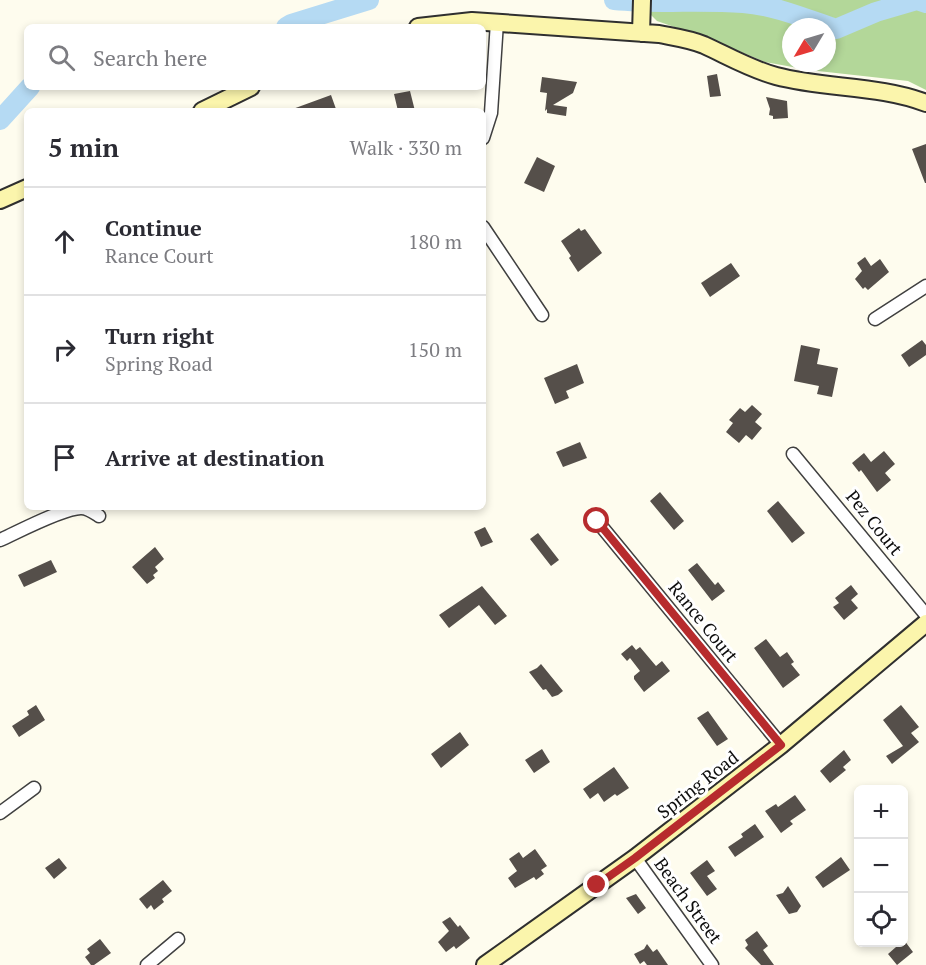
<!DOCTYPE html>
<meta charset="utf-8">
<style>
body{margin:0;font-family:"PT Serif",serif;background:#f2f2f3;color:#2b2b33}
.controls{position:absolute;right:18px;bottom:18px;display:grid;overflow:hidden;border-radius:9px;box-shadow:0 3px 9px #0003}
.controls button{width:54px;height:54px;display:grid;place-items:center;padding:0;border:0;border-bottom:2px solid #e1e1e2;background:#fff;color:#2b2b33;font:30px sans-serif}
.compass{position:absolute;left:782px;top:18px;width:54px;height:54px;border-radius:50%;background:#fff;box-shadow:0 3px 9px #0003;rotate:232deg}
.stop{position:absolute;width:18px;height:18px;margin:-14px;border:4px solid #b72b2d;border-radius:50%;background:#fff}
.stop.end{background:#b72b2d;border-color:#fff;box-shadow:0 2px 6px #0008}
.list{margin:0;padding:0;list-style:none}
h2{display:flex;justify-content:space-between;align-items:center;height:78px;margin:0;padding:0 24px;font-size:26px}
h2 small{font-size:20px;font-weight:400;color:#7c7c81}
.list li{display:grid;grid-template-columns:39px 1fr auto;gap:18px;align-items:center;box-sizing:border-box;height:108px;padding:0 24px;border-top:2px solid #e1e1e2}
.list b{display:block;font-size:22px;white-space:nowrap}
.list p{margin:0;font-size:20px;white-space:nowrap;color:#7c7c81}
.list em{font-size:20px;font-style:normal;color:#7c7c81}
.icon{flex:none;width:33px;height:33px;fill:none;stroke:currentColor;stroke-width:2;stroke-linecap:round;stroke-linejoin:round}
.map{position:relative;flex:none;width:926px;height:965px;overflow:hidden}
.search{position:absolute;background:#fff;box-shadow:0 3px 9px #0003;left:24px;top:24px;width:462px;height:66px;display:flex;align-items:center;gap:15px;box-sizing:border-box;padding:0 21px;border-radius:9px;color:#7c7c81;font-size:22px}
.panel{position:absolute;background:#fff;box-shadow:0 3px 9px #0003;left:24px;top:108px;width:462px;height:402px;border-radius:9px}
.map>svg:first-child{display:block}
.forest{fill:#b3d799;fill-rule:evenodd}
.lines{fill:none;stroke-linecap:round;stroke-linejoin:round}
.river{stroke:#b5daf3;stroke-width:20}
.building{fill:#554f4a}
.street-casing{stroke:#404040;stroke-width:15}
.secondary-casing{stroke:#2f2f2f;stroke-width:20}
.street{stroke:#fff;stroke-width:12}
.secondary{stroke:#fbf5ac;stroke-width:16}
.route{stroke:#b72b2d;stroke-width:8}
.labels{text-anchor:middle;stroke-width:6;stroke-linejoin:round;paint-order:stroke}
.street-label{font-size:18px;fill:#0d0d0d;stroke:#fff}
</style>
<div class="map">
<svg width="926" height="965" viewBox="0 0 926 965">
<rect width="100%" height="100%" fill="#fefcee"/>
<path class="forest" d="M649 0H926V90L908 81 809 70 765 62 712 40 657 21 649 13ZM791 27H827V63H791Z"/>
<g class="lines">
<path class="river" d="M614 0C657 4 700 0 743 3 773 5 807 19 836 29L876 12 917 0 926 3
M286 27 291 24 369 0
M0 120 30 87"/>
</g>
<path class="building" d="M717 74 721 96 710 97 707 76Z
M542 77 577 82 573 93 553 105 567 107 566 116 547 113V109L545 111 547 93 540 92Z
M410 91 415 111H398L394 94Z
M331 95 336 109 290 111V110Z
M766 97 787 101 788 118 773 119V116L769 115 770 109Z
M926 144V183H925L912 149Z
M537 157 555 166 544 192 524 183Z
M579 228 581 231 585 229 602 253 578 272 569 258 571 256 561 241Z
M865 257 871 266 880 259 889 272 868 290 865 287 863 289 855 279 862 271 857 263Z
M731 263 740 276 710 297 701 283Z
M922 340 926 345V355L909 367 901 355Z
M801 345 820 349 817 364 838 368 832 397 817 394 819 386 794 381Z
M577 364 584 383 566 391 569 398 555 404 544 378Z
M752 405 762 414 755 422 762 428 752 440 746 435 739 443 726 432 733 423 729 420 740 408 745 412Z
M580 442 587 458 563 467 556 452Z
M884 451 895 464 885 473 891 480 877 492 861 470 859 472 852 463 864 453 871 462Z
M660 492 684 521 674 530 650 501Z
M778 501 805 533 792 543 767 511Z
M485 527 493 542 481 547 474 532Z
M538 533 559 560 551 566 530 539Z
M155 547 164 559 155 567 158 571 153 575 155 578 147 584 132 567Z
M51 560 57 572 24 587 18 575Z
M697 563 715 585 718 582 725 591 712 601 688 570Z
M851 585 858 594 851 600 858 608 844 620 833 607 839 603 835 598Z
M482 586 507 616 495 625 479 605 449 628 439 615Z
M766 639 780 657 787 652 794 662 791 664 800 675 783 688 754 648Z
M632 645 636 650 640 647 656 666 662 661 670 671 644 692 634 679V676L640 671 630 658 627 661 621 654Z
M541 664 563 691 558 695 552 697 546 689 543 690 529 672 537 668Z
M36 705 45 720 19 737 12 726 29 715 27 711Z
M901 705 919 727 911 733 919 742 892 764 886 756 903 746 883 720Z
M708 711 728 739 717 746 697 718Z
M460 732 469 745 441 768 431 754Z
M542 749 550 762 534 773 525 760Z
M844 750 851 760 843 767 846 770 830 783 820 771Z
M614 767 629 788 617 796 615 794 604 802 598 793 590 799 583 789Z
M795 795 806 810 790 821 793 824 781 833 765 811 776 804 778 807Z
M755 824 764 837 735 857 728 847 743 837 741 834Z
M535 849 547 866 541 870 544 874 536 880 534 877 515 888 508 878 517 871 509 859 519 852 523 858Z
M841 857 850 870 823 888 815 877Z
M59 858 67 868 54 879 45 868Z
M707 860 715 871 707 876 717 889 707 896 690 873Z
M163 880 172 891 162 899 164 902 154 910 151 905 147 909 139 899Z
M788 886 801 906 797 912 789 914 776 895 783 893Z
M636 894 646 908 638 914 626 898Z
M450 917 458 927 460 925 470 938 456 949 454 946 446 952 438 942 449 931 442 922Z
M757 931 768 946 763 950 774 965H761L745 948 748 945 745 940Z
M100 939 111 953 94 965H91L85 957 90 953 87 949Z
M904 940 913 952 897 965 888 954Z
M647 944 653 952 657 949 668 965H647L644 961 640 964 634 954 644 949Z"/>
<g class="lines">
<defs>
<path id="street" d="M483 138 491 113 497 22
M483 227 542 315
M875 319 926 286
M793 454 926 615
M597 521 781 745
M0 540C18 532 63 508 81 508 88 508 93 512 99 516
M0 813 34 788
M635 858 712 965
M147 965 178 939"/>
<path id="secondary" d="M418 27 472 21 659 34C674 37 690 39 704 45 728 56 750 69 776 76 825 89 879 85 926 103
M641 33 642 0
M202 111 251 87
M0 200 27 188
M485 965 635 858 781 745 926 623"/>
</defs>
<use href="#street" class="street-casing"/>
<use href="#secondary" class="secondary-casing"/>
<use href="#street" class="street"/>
<use href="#secondary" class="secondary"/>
</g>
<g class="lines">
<path class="route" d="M597 885 635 858 781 745 597 521"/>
</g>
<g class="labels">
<g class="street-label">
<text transform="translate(874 523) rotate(51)" y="6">Pez Court</text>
<text transform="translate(703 622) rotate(51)" y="6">Rance Court</text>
<text transform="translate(698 785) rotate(-38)" y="6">Spring Road</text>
<text transform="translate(688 901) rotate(54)" y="6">Beach Street</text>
</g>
</g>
</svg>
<div class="controls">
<button>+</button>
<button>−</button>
<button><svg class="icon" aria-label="locate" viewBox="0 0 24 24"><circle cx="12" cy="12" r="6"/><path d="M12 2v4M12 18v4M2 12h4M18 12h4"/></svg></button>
</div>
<svg class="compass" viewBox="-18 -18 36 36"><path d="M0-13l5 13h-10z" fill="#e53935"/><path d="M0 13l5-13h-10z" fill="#7c7c81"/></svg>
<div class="stop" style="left:597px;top:521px"></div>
<div class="stop end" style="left:597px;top:885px"></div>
<div class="search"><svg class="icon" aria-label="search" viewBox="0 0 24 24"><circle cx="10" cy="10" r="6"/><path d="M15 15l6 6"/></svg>Search here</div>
<section class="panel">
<h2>5 min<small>Walk · 330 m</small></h2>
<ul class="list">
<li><svg class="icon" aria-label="ahead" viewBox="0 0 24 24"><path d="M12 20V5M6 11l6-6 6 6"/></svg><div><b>Continue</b><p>Rance Court</p></div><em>180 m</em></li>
<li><svg class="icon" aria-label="right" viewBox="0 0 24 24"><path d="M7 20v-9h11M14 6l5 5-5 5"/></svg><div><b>Turn right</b><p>Spring Road</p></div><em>150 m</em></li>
<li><svg class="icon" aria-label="arrive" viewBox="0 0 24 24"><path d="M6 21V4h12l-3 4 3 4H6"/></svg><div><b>Arrive at destination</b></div></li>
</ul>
</section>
</div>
